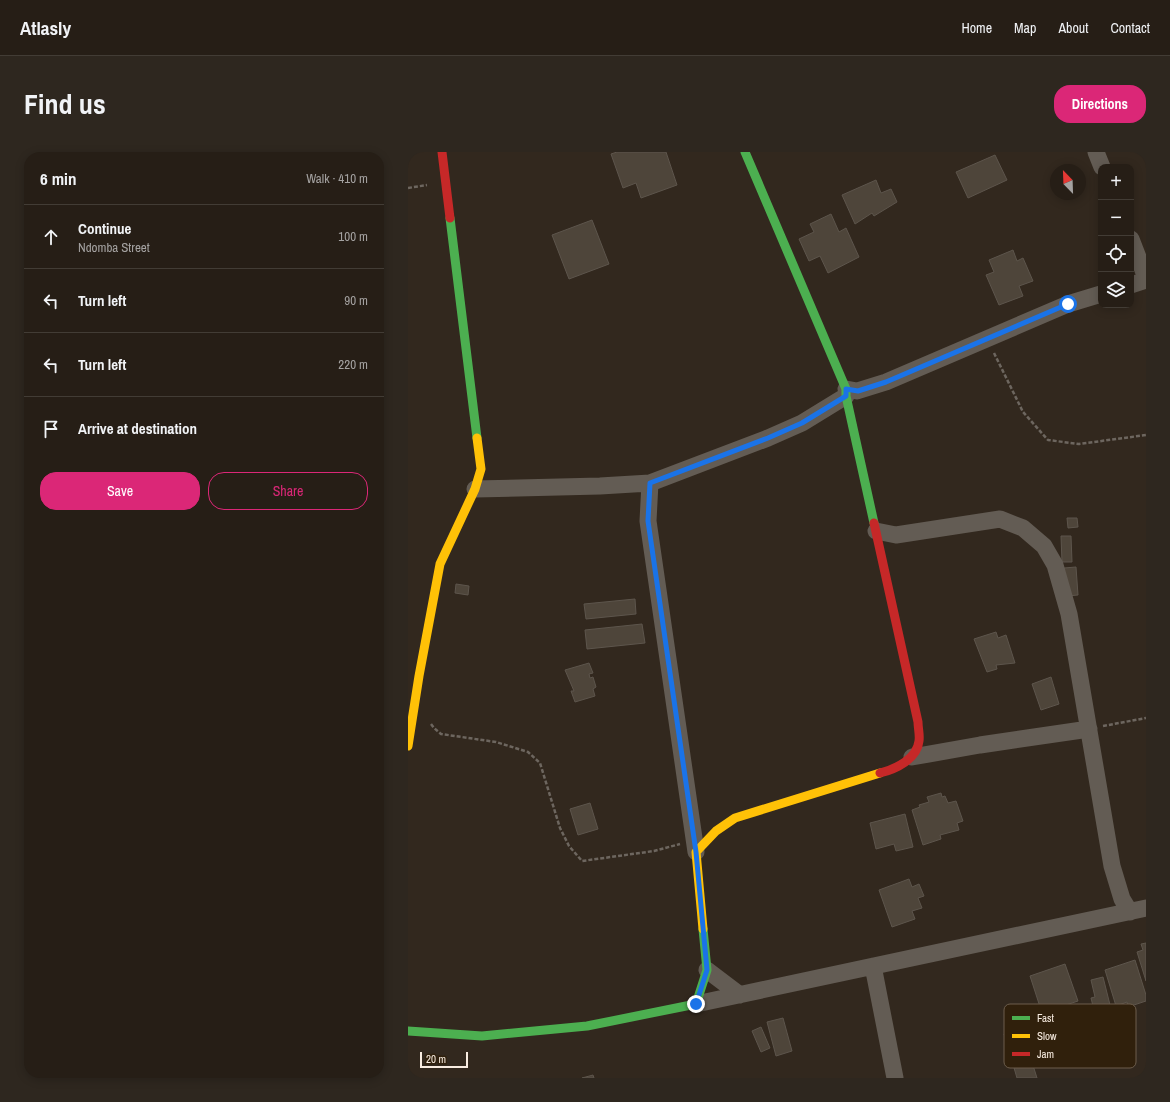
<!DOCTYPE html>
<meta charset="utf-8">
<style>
body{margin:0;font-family:"Archivo Narrow",sans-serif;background:#2e271f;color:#f1f3f6}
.controls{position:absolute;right:12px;top:12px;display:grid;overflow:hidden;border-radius:8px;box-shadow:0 2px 10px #0003}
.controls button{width:36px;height:36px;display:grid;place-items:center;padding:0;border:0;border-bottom:1px solid #423c35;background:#261e16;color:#f1f3f6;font:20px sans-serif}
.compass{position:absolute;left:642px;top:12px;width:36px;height:36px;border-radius:50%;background:#261e16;box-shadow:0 2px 10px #0003;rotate:337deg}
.scale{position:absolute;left:12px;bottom:10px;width:48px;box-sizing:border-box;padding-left:4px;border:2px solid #f8ece1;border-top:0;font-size:11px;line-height:14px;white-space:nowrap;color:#f8ece1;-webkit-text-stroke:3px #30200c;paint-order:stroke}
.stop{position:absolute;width:12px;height:12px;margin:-9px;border:3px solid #1a73e8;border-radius:50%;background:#fff}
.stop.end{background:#1a73e8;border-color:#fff;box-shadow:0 1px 4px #0008}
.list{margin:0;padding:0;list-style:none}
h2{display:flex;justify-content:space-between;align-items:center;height:52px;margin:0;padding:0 16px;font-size:17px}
h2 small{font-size:13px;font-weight:400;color:#a4a2a1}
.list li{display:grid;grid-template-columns:26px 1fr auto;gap:12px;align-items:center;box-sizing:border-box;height:64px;padding:0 16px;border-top:1px solid #423c35}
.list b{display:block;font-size:15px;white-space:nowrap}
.list p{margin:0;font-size:13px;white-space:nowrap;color:#a4a2a1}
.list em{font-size:13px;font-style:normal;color:#a4a2a1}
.actions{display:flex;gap:8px;padding:12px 16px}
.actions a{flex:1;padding:9px 0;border:1px solid #db2777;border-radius:16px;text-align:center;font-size:14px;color:#db2777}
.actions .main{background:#db2777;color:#fff}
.icon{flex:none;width:22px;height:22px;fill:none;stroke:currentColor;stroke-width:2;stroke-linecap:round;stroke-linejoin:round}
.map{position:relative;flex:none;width:738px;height:926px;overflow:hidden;border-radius:16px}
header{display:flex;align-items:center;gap:24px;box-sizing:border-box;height:56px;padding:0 20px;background:#261e16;border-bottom:1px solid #423c35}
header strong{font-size:19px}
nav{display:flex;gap:22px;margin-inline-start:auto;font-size:14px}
.intro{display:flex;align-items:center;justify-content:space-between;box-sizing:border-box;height:96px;padding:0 24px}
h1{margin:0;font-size:28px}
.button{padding:10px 18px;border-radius:16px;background:#db2777;color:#fff;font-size:14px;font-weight:700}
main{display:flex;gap:24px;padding:0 24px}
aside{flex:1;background:#261e16;border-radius:16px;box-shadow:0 2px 10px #0003}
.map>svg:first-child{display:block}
.building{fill:#4e453a;stroke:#5d554c}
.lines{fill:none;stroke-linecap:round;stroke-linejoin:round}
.path{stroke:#6d665f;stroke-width:2.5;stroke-dasharray:4 2;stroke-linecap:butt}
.street{stroke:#635c54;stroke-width:17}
.fast{stroke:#4caf50;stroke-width:9}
.slow{stroke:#ffc107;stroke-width:9}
.jam{stroke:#c62828;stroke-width:9}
.route{stroke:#1a73e8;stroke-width:5}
.key{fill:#30200c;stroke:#6c5d4c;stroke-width:1}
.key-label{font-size:11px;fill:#f8ece1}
</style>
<header>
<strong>Atlasly</strong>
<nav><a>Home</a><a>Map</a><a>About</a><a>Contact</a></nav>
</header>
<div class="intro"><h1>Find us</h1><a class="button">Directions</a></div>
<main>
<aside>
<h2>6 min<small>Walk · 410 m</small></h2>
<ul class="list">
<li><svg class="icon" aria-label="ahead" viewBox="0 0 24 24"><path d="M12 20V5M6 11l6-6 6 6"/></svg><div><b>Continue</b><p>Ndomba Street</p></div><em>100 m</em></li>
<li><svg class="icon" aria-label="left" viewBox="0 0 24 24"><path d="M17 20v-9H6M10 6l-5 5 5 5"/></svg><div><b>Turn left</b></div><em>90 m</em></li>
<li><svg class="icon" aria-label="left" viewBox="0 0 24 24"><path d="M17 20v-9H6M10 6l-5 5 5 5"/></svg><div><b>Turn left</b></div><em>220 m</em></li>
<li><svg class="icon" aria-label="arrive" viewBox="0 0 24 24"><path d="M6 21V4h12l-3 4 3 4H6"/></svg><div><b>Arrive at destination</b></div></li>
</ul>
<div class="actions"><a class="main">Save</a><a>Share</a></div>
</aside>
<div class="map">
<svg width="738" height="926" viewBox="0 0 738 926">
<rect width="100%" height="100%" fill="#32281e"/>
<path class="building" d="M209 0H258L269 33 233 46 228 31 215 36 203 2Z
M587 3 599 28 560 46 548 20Z
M468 28 473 41 483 37 489 50 466 64 464 61 447 72 434 43Z
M423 62 431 80 438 76 451 105 420 121 412 104 401 109 391 87 406 80 402 72Z
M184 68 201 112 161 127 144 83Z
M605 98 609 109 615 106 625 129 611 134 615 144 591 153 578 123 586 120 581 108Z
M659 366H669L670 375 660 376Z
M653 384H663L664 410H654Z
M668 415 670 443 659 444 656 416Z
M48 432 61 434 60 443 47 441Z
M227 447 228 462 178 467 176 452Z
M234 472 237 491 179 497 177 478Z
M588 480 590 486 598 483 607 511 588 513 589 517 579 520 566 487Z
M181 511 185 521 181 522 182 526 185 525 188 535 185 537 187 544 167 550 163 539H166L157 518Z
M643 525 651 552 633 558 624 532Z
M533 641 534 645 537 644 540 651 548 649 555 669 549 671 551 678 532 683 533 687 515 693 504 658 512 655 511 653 521 650 519 645Z
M182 651 190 677 170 683 162 657Z
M497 662 505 695 488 699 486 692 468 697 462 671Z
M501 727 504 735 511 732 516 744 510 746 514 756 504 759 507 767 484 775 471 738Z
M738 791V829L729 800 735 798 733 792Z
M727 808 738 843V849L720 855 719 850 708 854 697 818Z
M657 812 670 849 634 861 622 824Z
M695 825 703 857 687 862 683 846 687 845 683 828Z
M375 866 384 899 368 904 359 870Z
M632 871 636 885 618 891 629 926H609L596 882Z
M353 875 362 896 353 900 344 879Z
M185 923 186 926H174Z"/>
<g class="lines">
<path class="path" d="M0 36 19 33
M586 201 615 260 640 288 671 292 738 283
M23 572 26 576 33 582 88 590 120 600 132 611 152 676 161 694 174 709 246 699 272 692
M695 574 738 566"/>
<path class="street" d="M688 0 694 15
M723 87 738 126
M723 133 738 128
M438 237 449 239 478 230 660 152 693 142
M67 337 192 334 242 331
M468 379 488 383 592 367 615 376 636 394 647 413 661 462 704 714 714 747 722 760
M504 605 572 593 681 577
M288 700 240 369 242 331 360 286 394 271 438 244
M465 814 487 926
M299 818 332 843
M288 852 738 756"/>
<path class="fast" d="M337 0 438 237V244L466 371
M42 66 69 286
M0 879 74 884 179 874 288 852 299 818 295 777"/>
<path class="slow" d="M0 594 11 524 32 412 67 337 73 317 69 286
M295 777 288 700 308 679 327 666 472 621"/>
<path class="jam" d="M34 0 42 66
M466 371 510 570C510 576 512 583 511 589 509 607 488 617 472 621"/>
</g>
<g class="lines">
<path class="route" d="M288 852 299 818 288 700 240 369 242 331 360 286 394 271 438 244V237L450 239 478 230 660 152"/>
</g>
<rect x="596" y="852" width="132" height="64" rx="6" class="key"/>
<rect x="604" y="864" width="18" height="4" fill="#4caf50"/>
<rect x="604" y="882" width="18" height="4" fill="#ffc107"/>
<rect x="604" y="900" width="18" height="4" fill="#c62828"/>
<g class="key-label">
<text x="629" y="870">Fast</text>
<text x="629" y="888">Slow</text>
<text x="629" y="906">Jam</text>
</g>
</svg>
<div class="controls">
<button>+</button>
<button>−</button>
<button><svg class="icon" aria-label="locate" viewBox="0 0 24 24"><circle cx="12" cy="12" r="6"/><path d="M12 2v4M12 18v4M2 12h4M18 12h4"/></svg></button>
<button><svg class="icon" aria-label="layers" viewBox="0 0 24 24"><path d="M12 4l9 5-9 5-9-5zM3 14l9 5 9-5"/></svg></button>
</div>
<svg class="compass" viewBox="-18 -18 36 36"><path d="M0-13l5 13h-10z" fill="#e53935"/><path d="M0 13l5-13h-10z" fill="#a4a2a1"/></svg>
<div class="scale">20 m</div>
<div class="stop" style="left:660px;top:152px"></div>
<div class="stop end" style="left:288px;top:852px"></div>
</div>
</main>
